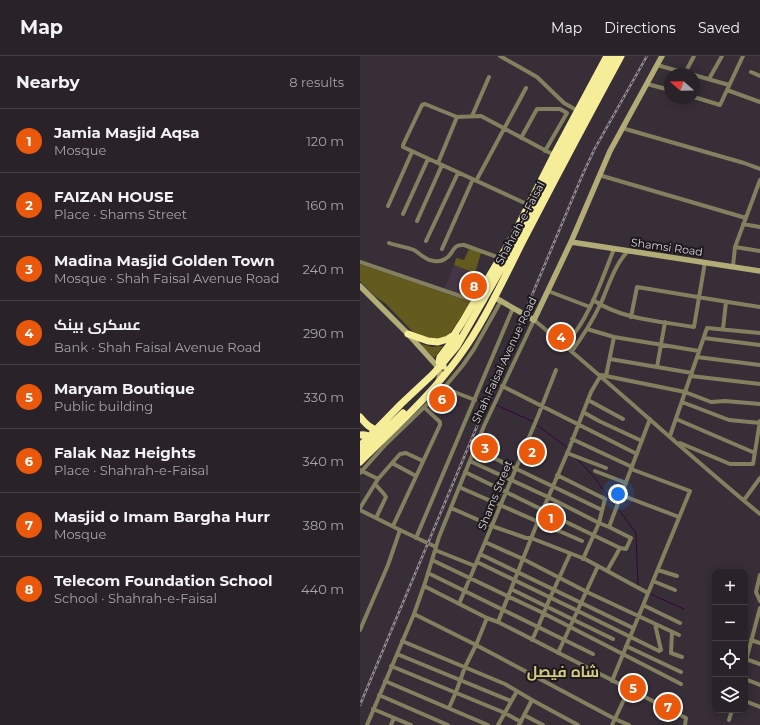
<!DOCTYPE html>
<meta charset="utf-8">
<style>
body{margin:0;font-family:Montserrat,Cairo,sans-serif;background:#352f35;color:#f1f3f6}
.controls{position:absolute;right:12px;bottom:12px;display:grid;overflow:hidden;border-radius:8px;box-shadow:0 2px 10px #0003}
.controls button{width:36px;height:36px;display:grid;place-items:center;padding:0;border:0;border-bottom:1px solid #453f46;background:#292229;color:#f1f3f6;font:20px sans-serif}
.compass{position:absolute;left:304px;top:12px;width:36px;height:36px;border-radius:50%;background:#292229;box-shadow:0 2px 10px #0003;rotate:290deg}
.you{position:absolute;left:258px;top:438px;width:14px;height:14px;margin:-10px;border:3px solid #fff;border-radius:50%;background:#1a73e8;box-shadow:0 0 0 6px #1a73e833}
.badge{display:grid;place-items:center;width:26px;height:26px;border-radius:50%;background:#ea580c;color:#fff;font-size:13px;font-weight:700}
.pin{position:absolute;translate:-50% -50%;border:2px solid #fff;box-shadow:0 1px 4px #0006}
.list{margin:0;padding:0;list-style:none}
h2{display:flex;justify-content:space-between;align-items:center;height:52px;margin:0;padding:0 16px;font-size:17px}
h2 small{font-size:13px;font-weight:400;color:#a5a4a8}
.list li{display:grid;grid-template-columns:26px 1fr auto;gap:12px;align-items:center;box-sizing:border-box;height:64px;padding:0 16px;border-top:1px solid #453f46}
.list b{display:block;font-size:15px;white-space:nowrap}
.list p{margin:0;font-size:13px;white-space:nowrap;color:#a5a4a8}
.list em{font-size:13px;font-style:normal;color:#a5a4a8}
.icon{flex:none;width:22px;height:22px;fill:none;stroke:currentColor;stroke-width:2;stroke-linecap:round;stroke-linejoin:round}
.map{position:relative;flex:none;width:400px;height:669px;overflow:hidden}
header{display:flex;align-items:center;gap:24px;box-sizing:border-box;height:56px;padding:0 20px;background:#292229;border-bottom:1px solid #453f46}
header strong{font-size:19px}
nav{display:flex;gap:22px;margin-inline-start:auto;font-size:14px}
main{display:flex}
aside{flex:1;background:#292229}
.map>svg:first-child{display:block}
.built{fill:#443644}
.green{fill:#625b1d}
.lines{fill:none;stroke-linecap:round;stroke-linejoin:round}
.stream{stroke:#36043a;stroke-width:1}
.street{stroke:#83805f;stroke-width:4}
.secondary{stroke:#b2ac77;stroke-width:5.5}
.highway{stroke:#f6ed99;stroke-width:7}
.rail-casing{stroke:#928b92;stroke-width:2.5}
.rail{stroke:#1c181c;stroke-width:1;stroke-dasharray:3;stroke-linecap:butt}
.labels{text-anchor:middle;stroke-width:4;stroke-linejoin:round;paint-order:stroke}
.street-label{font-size:11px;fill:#dad4da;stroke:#1c181c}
.district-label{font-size:15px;font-weight:bold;fill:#d6cd7f;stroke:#1c181c}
</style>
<header>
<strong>Map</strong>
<nav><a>Map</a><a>Directions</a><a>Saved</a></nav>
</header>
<main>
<aside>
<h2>Nearby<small>8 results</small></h2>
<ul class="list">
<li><span class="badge">1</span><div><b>Jamia Masjid Aqsa</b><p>Mosque</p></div><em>120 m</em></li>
<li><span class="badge">2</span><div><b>FAIZAN HOUSE</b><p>Place · Shams Street</p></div><em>160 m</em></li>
<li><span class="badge">3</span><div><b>Madina Masjid Golden Town</b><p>Mosque · Shah Faisal Avenue Road</p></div><em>240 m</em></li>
<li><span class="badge">4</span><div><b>عسکری بینک</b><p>Bank · Shah Faisal Avenue Road</p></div><em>290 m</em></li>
<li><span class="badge">5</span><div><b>Maryam Boutique</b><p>Public building</p></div><em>330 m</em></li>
<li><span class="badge">6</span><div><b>Falak Naz Heights</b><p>Place · Shahrah-e-Faisal</p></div><em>340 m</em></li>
<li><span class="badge">7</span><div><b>Masjid o Imam Bargha Hurr</b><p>Mosque</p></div><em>380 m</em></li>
<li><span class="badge">8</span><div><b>Telecom Foundation School</b><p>School · Shahrah-e-Faisal</p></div><em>440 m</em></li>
</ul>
</aside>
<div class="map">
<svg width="400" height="669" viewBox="0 0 400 669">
<rect width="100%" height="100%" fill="#372e37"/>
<path class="built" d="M94 209 115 217 107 240 85 232Z"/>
<path class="green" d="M109 193 121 197 115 217 94 209 96 202 104 204Z
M0 208 108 245 111 247 88 280 83 284 60 281 53 276 26 248 15 240 0 225Z
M62 288 72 291 83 290 74 302 62 290Z"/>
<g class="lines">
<path class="stream" d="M136 349 174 366
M177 369 208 392
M218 404 234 421 254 449
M259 454 276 477 278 530
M290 538 324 553"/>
<path class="street" d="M140 0 177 21 204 47 218 55
M297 9 329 18
M391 16 400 20
M325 17 334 0
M334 19 369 29
M349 23 362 0
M287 28 310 34
M367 34 400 46
M334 41 360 49 383 0
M112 60 129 21
M262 72 384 107 400 113
M161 82 177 53H200L207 57 185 95
M78 107 97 61
M239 119 386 162
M116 125 166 32
M169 149 43 91V89L62 49 65 48 97 61 121 60 194 99
M28 150 52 96
M43 158 68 103
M57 165 82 109
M383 168 400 171
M66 185 98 117
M29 187C37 190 47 191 54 194 58 196 60 199 64 201 69 205 79 207 85 203 94 199 91 188 104 189L140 202
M375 191 400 195
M82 193 113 123
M0 206 115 245
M373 210 375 191 400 124
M188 235 230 251
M233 244C263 264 300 265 334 271L345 206
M271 261 277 231 368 246 400 251
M305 266 297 311 332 317
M227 273 254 281 339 295
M363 273 366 246
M344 282 400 289
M205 289C229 263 241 226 254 193
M212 295C223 280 233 264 241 247 248 231 255 208 268 195
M337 301 400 309
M250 303 297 311
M246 320 254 281
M331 320 400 328
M142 330 277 398
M84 332 115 344
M228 344 263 363
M322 346 369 364 400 367
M223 356 239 365 282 385
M316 363 395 397
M310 380 347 272 400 277
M212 383 272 411
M320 387 370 408H393L400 365
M115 393 242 454
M207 397 246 412
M110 405 188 441 239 467 245 443 197 419
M32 407 56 420
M0 414 18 423
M235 415 266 427
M105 416 183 454
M0 417 26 388 84 332 103 309 114 293 141 245
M15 428 24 438 26 441 16 462
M99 431 222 485
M261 439 319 461
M384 444 400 422
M0 452 18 423 40 398 46 397 63 405
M91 452 132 470 166 482H171L225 503 288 537
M0 454 40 474 76 491
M33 470 80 369V366L64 351
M198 475 202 464 260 492
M56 482 153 252
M125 486 163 503 227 536 319 579
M75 494 115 510
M120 498 273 572
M223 503 239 467 249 471 271 413
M72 504 183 557 321 628
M117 506 218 555 299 595 301 594 295 568
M298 514 317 520
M247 515 260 492 266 493 271 482 249 471
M68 517 233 598
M400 519 396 536 400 545
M293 525 315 534
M64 530 127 562 138 566 326 662 325 669
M151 533 214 564 253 583
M99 548 178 360 196 314
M283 549 320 567
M54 558 116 589 255 663 269 669
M138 566 178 465 209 393 231 336 241 319 325 336 351 346 365 345 400 348
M0 574 28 509 40 474
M312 576 311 597 322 601
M172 584 178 571 190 542 210 498
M391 584 400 587
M42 585 145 628 172 644 218 669
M266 590 321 616
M198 597 238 510
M37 598 151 645
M386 603 400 608
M385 608 400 552
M31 610 145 657 161 666
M385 623 400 629
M25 625 128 669
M252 625 330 435 271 413 290 363
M19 639 88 669
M385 645 400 651
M89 652 96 636 105 611 116 589 127 562
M13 653 51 669
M164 659 183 669
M369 664 372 654
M7 669 54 558 65 527 79 481 124 370 174 264C251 327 323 395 400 458
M31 669 34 662
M138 669 157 635
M159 669 172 644
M252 669 269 633"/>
<path class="secondary" d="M211 186 400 215
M0 230 48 278 76 309 80 316V319L78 326
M134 241 174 264 211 186 250 95 302 0"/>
<path class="highway" d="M153 180 194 99 247 0
M48 278 68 285 78 286 88 283 94 279 103 265 153 180 156 178
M83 310 79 306 80 301 96 280
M0 361C5 367 11 374 19 374
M0 379C5 378 9 379 12 384L11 387 0 399
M11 387 43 357
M0 390 41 348 72 319 82 308 97 290 148 201 254 0
M0 406C34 372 70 340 98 302 124 267 144 222 164 183 196 121 228 61 261 0"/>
<defs>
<path id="rail" d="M0 649 222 120 234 94 287 0"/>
</defs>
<use href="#rail" class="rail-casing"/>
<use href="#rail" class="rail"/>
</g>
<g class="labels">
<g class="street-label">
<text transform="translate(160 167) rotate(-62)" y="4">Shahrah-e-Faisal</text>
<text transform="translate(307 191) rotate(8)" y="4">Shamsi Road</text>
<text transform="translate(144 304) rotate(-65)" y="4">Shah Faisal Avenue Road</text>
<text transform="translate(135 439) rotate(-68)" y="4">Shams Street</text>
</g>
<g class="district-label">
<text x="203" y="621">شاہ فیصل</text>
</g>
</g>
</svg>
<div class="controls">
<button>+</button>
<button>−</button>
<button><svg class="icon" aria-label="locate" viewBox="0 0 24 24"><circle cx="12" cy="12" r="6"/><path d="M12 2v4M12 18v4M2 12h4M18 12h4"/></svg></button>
<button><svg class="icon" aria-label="layers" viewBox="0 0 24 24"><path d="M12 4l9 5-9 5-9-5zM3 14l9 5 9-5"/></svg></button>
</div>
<svg class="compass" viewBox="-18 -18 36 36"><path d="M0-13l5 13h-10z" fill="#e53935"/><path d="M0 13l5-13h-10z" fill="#a5a4a8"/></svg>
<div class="you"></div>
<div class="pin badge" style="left:191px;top:462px">1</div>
<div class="pin badge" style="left:172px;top:396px">2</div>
<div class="pin badge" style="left:125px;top:392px">3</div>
<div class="pin badge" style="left:201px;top:281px">4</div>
<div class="pin badge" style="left:273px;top:632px">5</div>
<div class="pin badge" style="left:82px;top:343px">6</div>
<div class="pin badge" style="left:308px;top:651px">7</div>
<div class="pin badge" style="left:114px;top:230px">8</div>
</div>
</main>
